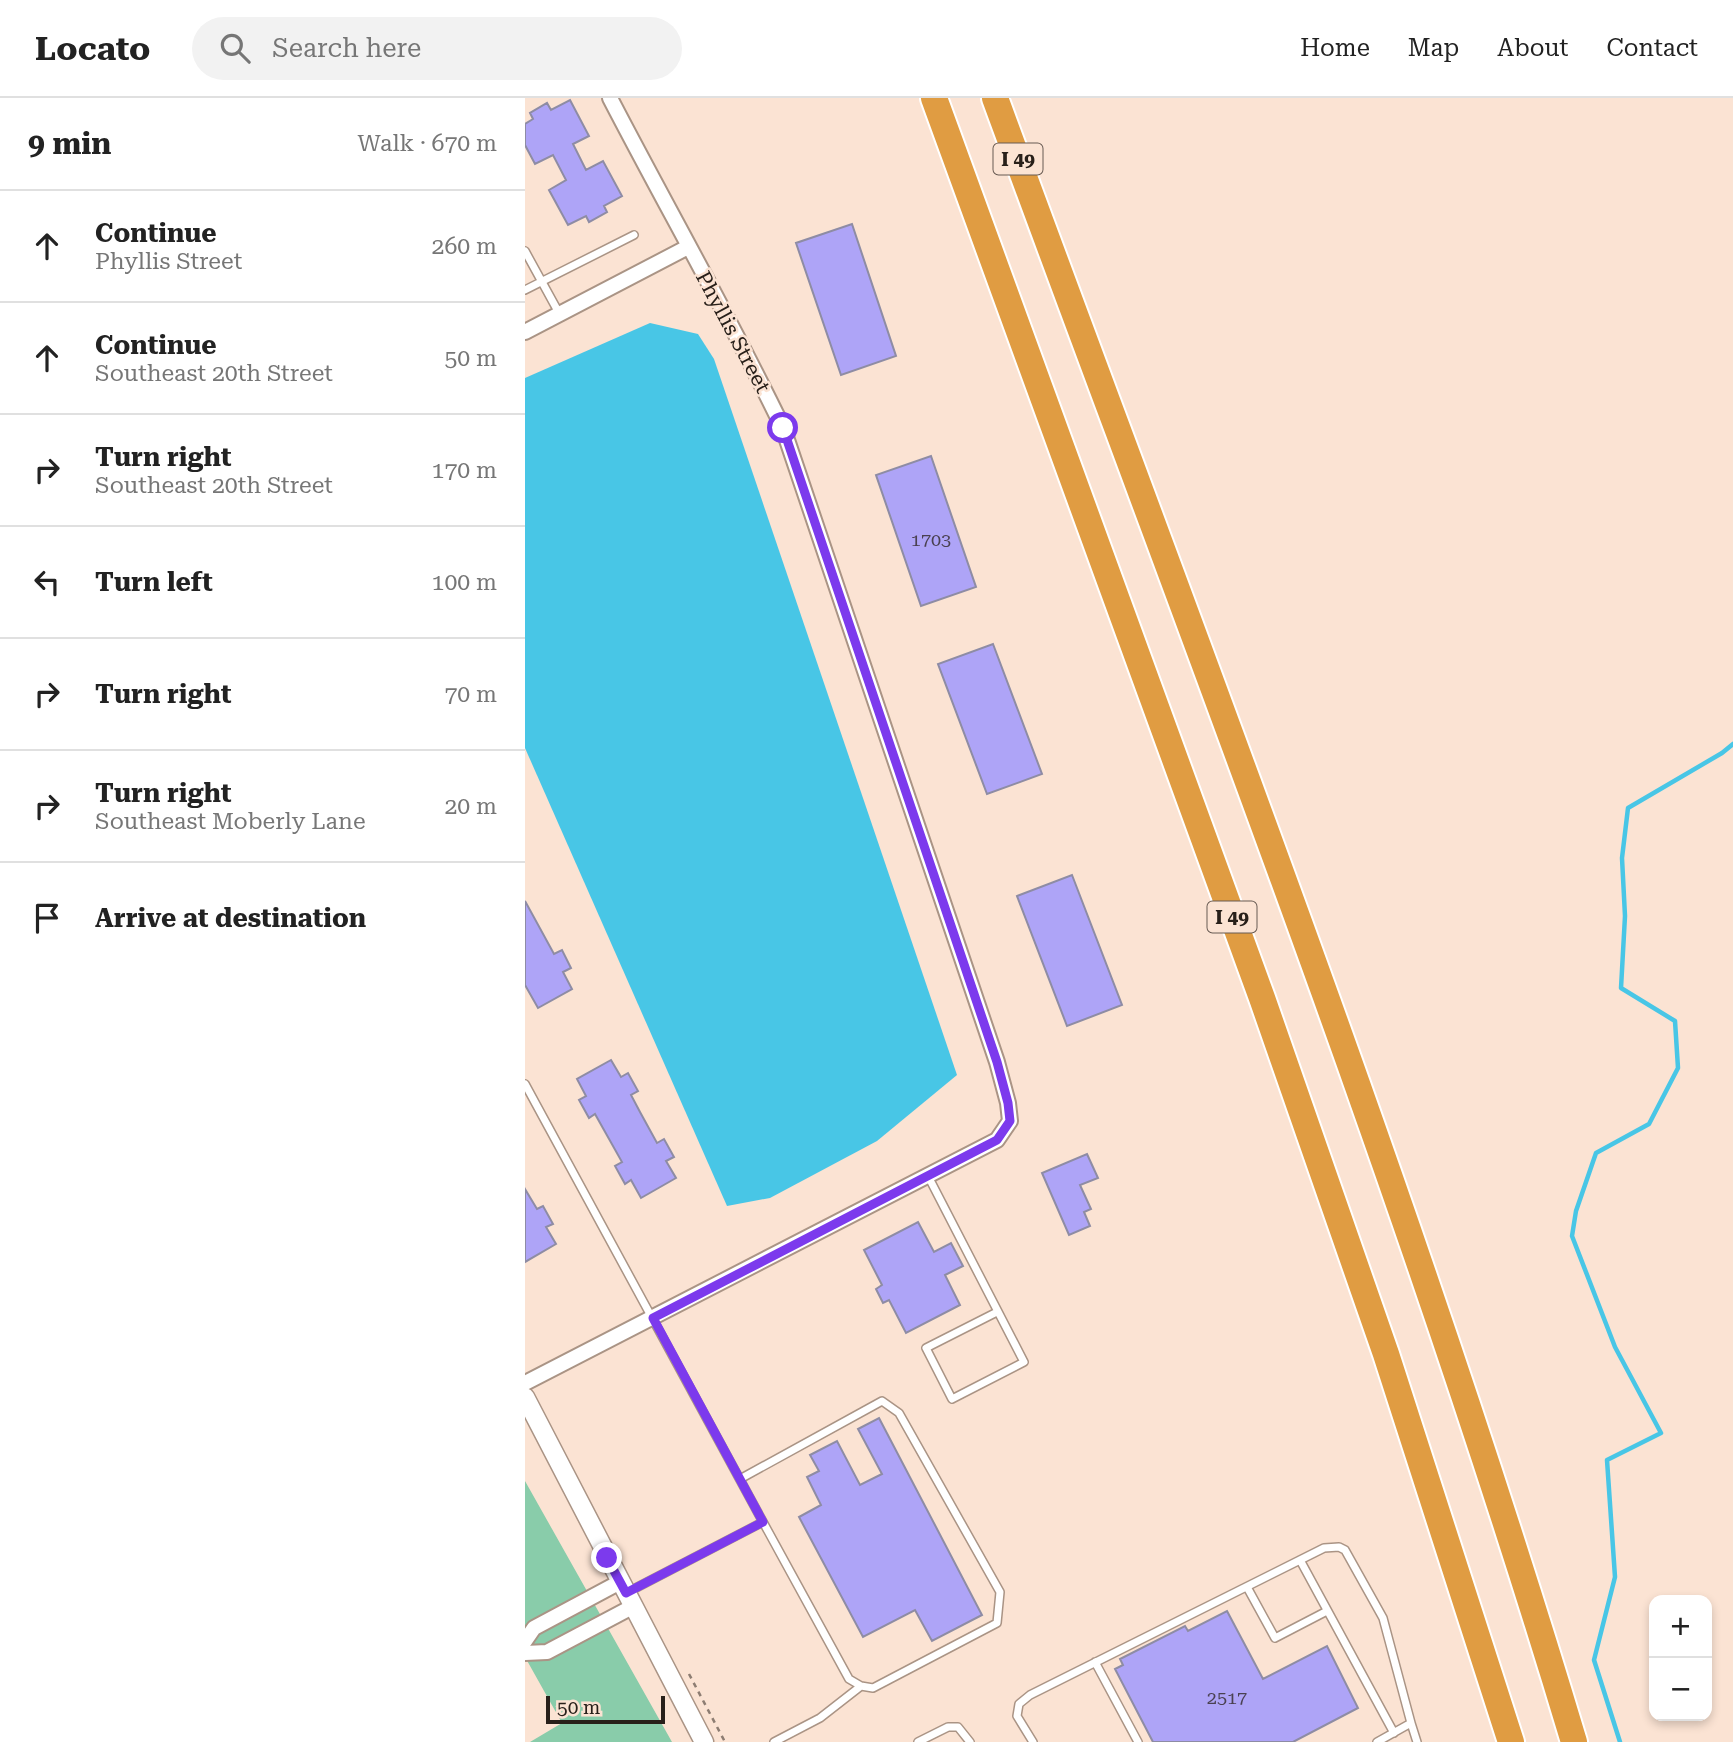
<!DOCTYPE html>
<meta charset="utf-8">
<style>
body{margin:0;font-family:"Roboto Serif",serif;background:#f2f2f2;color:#222}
.controls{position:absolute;right:21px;bottom:21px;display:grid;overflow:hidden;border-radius:14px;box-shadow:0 4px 10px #0003}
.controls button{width:63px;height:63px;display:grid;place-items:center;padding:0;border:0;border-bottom:2px solid #e0e0e0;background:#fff;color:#222;font:35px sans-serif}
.scale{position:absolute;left:21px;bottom:18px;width:119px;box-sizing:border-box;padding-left:7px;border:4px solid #28201a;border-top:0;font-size:19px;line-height:24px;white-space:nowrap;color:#28201a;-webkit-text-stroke:5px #fbe3d3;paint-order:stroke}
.stop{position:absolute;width:21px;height:21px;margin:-16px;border:5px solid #7c3aed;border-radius:50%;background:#fff}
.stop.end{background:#7c3aed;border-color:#fff;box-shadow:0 2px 7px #0008}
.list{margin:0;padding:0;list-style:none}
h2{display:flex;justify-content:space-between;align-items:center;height:91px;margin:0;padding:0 28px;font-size:30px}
h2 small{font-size:23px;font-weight:400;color:#767676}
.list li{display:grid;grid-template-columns:46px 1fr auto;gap:21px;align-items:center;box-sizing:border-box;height:112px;padding:0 28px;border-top:2px solid #e0e0e0}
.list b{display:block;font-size:26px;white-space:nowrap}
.list p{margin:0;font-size:23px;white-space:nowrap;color:#767676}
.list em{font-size:23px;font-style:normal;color:#767676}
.icon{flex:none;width:38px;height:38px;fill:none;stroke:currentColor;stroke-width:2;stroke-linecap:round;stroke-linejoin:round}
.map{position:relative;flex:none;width:1208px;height:1644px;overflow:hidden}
header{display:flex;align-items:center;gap:42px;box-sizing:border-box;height:98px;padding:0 35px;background:#fff;border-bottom:2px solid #e0e0e0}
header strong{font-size:33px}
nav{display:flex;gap:38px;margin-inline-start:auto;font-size:24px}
.search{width:490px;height:63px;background:#f2f2f2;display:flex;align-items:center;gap:18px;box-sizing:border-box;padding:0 24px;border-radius:38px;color:#767676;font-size:26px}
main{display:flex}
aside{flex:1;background:#fff}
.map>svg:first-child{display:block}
.green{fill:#89ccaa}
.water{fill:#48c6e6}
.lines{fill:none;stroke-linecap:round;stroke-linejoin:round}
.stream{stroke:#48c6e6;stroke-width:4.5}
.building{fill:#aea4f7;stroke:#8e8ca4;stroke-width:2}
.service-casing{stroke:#aa9485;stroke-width:10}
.minor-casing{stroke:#aa9485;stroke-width:18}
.tertiary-casing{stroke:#aa9485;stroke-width:21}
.motorway-casing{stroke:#fff;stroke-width:30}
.path{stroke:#8d7d72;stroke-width:2.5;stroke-dasharray:5 5;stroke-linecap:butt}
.service{stroke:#fff;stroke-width:7}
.minor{stroke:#fff;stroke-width:14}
.tertiary{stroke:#fff;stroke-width:18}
.motorway{stroke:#e09c42;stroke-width:26}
.route{stroke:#7c3aed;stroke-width:9}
.labels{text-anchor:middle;stroke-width:5;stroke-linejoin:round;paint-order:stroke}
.number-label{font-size:18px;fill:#4a4151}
.shield{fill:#fbe3d3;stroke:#675a52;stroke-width:2}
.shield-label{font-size:19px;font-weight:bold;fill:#28201a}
.street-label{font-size:21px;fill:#28201a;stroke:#fbe3d3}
</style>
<header>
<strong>Locato</strong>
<div class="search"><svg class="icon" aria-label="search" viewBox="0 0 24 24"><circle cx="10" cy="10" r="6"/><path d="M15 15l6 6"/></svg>Search here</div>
<nav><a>Home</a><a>Map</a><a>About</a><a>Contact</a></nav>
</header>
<main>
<aside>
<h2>9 min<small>Walk · 670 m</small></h2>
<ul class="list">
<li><svg class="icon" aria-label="ahead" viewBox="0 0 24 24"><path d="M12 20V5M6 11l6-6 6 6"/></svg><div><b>Continue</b><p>Phyllis Street</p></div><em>260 m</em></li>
<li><svg class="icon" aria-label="ahead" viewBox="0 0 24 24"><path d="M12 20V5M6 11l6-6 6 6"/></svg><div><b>Continue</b><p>Southeast 20th Street</p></div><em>50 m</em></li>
<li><svg class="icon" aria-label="right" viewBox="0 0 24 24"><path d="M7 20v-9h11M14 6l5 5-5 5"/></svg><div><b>Turn right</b><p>Southeast 20th Street</p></div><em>170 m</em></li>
<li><svg class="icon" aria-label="left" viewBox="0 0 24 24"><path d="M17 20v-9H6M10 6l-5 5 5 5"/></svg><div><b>Turn left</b></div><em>100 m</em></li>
<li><svg class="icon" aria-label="right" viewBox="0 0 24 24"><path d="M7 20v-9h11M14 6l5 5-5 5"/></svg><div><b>Turn right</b></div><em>70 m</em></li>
<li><svg class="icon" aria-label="right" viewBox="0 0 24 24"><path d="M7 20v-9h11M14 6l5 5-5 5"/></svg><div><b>Turn right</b><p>Southeast Moberly Lane</p></div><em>20 m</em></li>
<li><svg class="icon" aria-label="arrive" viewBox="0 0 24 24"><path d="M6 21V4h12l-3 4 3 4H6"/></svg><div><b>Arrive at destination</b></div></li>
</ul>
</aside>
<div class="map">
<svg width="1208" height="1644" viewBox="0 0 1208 1644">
<rect width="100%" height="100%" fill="#fbe3d3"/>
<path class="green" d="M0 1383 147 1644H5L37 1625 0 1559Z"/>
<path class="water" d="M125 225 173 236 189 261 432 977 352 1043 245 1100 202 1108 0 650V280Z"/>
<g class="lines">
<path class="stream" d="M1095 1644 1069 1562 1090 1479 1082 1362 1136 1335 1090 1249 1047 1138 1051 1113 1071 1055 1124 1026 1153 970 1150 923 1096 890 1100 818 1097 760 1103 710 1197 655 1208 646"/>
</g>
<path class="building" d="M45 2 64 38 48 46 61 72 78 63 97 98 79 108 82 114 64 124 61 118 43 127 24 92 41 82 28 57 10 66 0 47V26L8 21 5 15 22 5 26 12Z
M327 126 371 258 316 277 271 145Z
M406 358 451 489 396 508 351 377Z
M468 546 517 676 462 696 413 566Z
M547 777 597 907 542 928 492 798Z
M0 803 29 856 37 852 46 870 38 874 47 891 13 910 0 887Z
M86 962 96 979 103 975 113 993 106 997 115 1014 132 1045 139 1041 149 1059 141 1063 151 1080 116 1100 106 1082 100 1086 90 1068 97 1064 70 1016 64 1020 54 1002 61 998 52 981Z
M562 1056 573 1080 555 1087 566 1111 559 1114 565 1128 544 1137 517 1075Z
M0 1091 12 1111 18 1108 28 1126 21 1129 31 1146 0 1164Z
M393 1124 409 1154 426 1145 438 1168 420 1177 435 1207 381 1235 364 1202 358 1205 351 1191 357 1187 339 1152Z
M354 1320 457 1517 407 1543 390 1512 338 1539 274 1419 296 1407 282 1379 294 1373 285 1357 312 1343 335 1387 357 1376 333 1331Z
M702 1513 738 1581 802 1548 833 1610 768 1644H628L590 1571 598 1567 595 1561 660 1528 663 1533Z"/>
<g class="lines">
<defs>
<path id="service" d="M0 153 34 215
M0 192 109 137
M0 986 238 1424 103 1494
M403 1078 499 1264 427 1301 401 1250 472 1214
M215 1381 357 1303 374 1315 475 1494 472 1525 348 1590 336 1588 324 1581 238 1424
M775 1462 869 1635
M722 1489 750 1540 802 1513
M570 1564 613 1644
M886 1625 892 1644
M249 1644 295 1620 336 1588
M393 1644 423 1629H433L445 1644
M508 1644 492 1618 494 1606 505 1597 799 1450 814 1449 820 1452 858 1520 886 1625 852 1644"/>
<path id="minor" d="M0 234 163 149
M0 1285 472 1042 485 1023 483 1005 472 964 258 330C204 218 142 110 85 0
M0 1543 9 1530 95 1484
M0 1555 22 1554 107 1509"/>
<path id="tertiary" d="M0 1299 179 1644"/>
<path id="motorway" d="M409 0 737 900 861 1256 986 1644
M470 0C670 545 882 1088 1049 1644"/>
</defs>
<use href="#service" class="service-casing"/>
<use href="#minor" class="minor-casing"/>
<use href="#tertiary" class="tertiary-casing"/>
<use href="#motorway" class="motorway-casing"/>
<path class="path" d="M164 1576 200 1644"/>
<use href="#service" class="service"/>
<use href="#minor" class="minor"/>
<use href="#tertiary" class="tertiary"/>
<use href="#motorway" class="motorway"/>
</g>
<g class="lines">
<path class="route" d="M82 1460 101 1495 238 1424 128 1220 472 1042 485 1023 483 1005 472 964 258 330"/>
</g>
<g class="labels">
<g class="number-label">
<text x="406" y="448">1703</text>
<text x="702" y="1606">2517</text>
</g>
<g class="shield">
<rect x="468.5" y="45.5" width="49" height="31" rx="5"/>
<rect x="682.5" y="803.5" width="49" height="31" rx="5"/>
</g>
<g class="shield-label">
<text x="493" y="68">I 49</text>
<text x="707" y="826">I 49</text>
</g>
<g class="street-label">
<text transform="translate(208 234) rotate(62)" y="7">Phyllis Street</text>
</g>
</g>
</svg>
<div class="controls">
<button>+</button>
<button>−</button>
</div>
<div class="scale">50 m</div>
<div class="stop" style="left:258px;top:330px"></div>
<div class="stop end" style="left:82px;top:1460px"></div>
</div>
</main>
